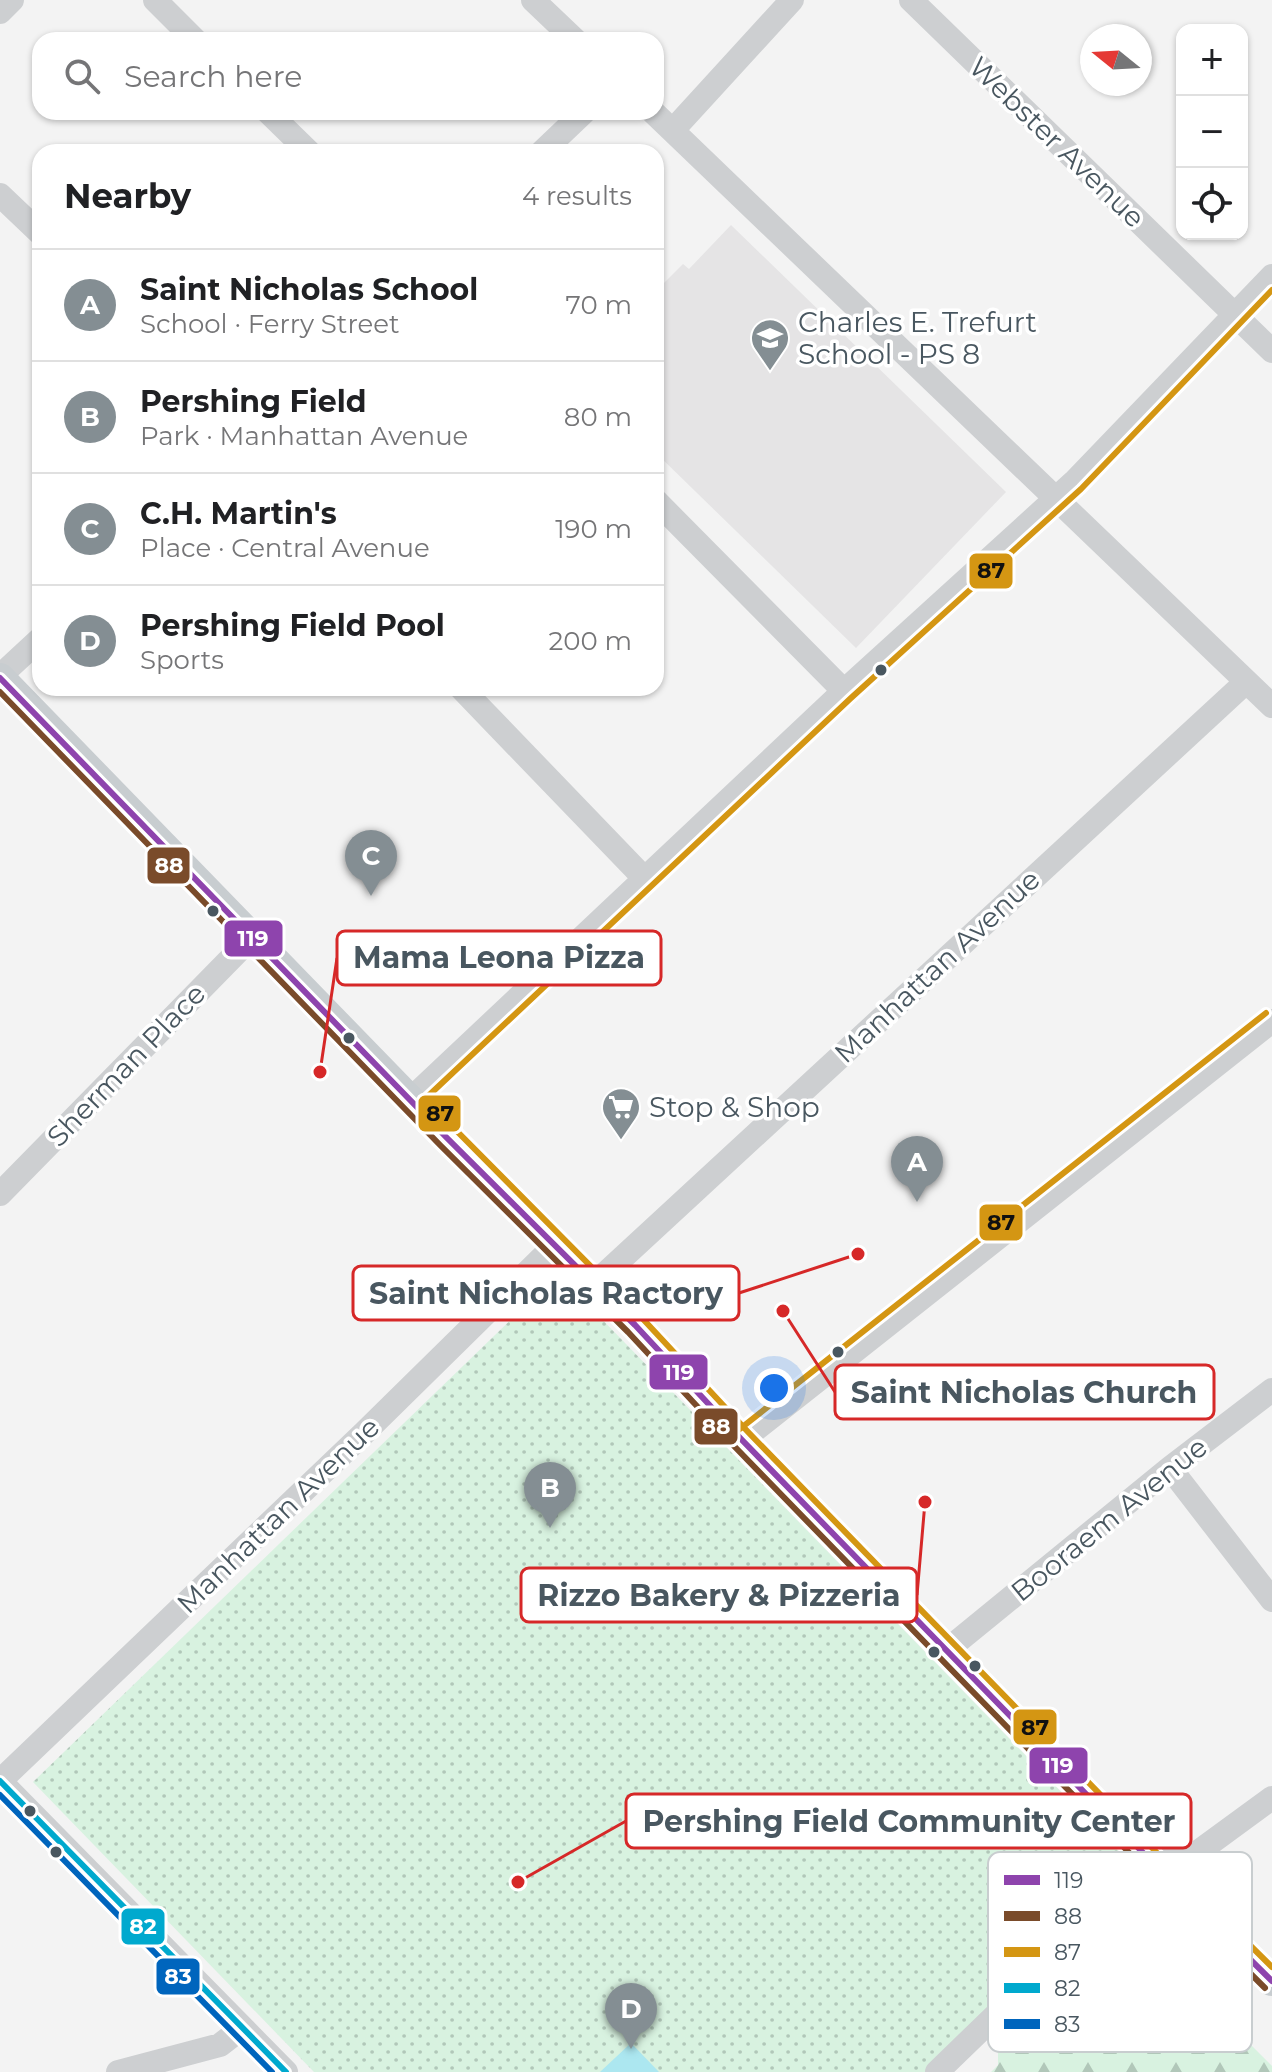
<!DOCTYPE html>
<meta charset="utf-8">
<style>
body{margin:0;font-family:Montserrat,sans-serif;background:#f2f2f2;color:#202124}
.controls{position:absolute;right:24px;top:24px;display:grid;overflow:hidden;border-radius:16px;box-shadow:0 2px 6px #0004}
.controls button{width:72px;height:72px;display:grid;place-items:center;padding:0;border:0;border-bottom:2px solid #e0e0e0;background:#fff;color:#202124;font:40px sans-serif}
.compass{position:absolute;left:1080px;top:24px;width:72px;height:72px;border-radius:50%;background:#fff;box-shadow:0 2px 6px #0004;rotate:288deg}
.you{position:absolute;left:774px;top:1388px;width:28px;height:28px;margin:-20px;border:6px solid #fff;border-radius:50%;background:#1a73e8;box-shadow:0 0 0 12px #1a73e833}
.badge{display:grid;place-items:center;width:52px;height:52px;border-radius:50%;background:#848e93;color:#fff;font-size:26px;font-weight:700}
.pin{position:absolute;translate:-50% -66px;filter:drop-shadow(0 2px 4px #0008)}
.pin::after{content:'';position:absolute;top:42px;width:28px;height:24px;background:inherit;clip-path:polygon(0 0,100% 0,50% 100%)}
.list{margin:0;padding:0;list-style:none}
h2{display:flex;justify-content:space-between;align-items:center;height:104px;margin:0;padding:0 32px;font-size:34px}
h2 small{font-size:26px;font-weight:400;color:#757577}
.list li{display:grid;grid-template-columns:52px 1fr auto;gap:24px;align-items:center;box-sizing:border-box;height:112px;padding:0 32px;border-top:2px solid #e0e0e0}
.list b{display:block;font-size:30px;white-space:nowrap}
.list p{margin:0;font-size:26px;white-space:nowrap;color:#757577}
.list em{font-size:26px;font-style:normal;color:#757577}
.icon{flex:none;width:44px;height:44px;fill:none;stroke:currentColor;stroke-width:2;stroke-linecap:round;stroke-linejoin:round}
.map{position:relative;flex:none;width:1272px;height:2072px;overflow:hidden}
.search{position:absolute;background:#fff;box-shadow:0 2px 6px #0004;left:32px;top:32px;width:632px;height:88px;display:flex;align-items:center;gap:20px;box-sizing:border-box;padding:0 28px;border-radius:24px;color:#757577;font-size:30px}
.panel{position:absolute;background:#fff;box-shadow:0 2px 6px #0004;left:32px;top:144px;width:632px;height:552px;border-radius:24px}
.map>svg:first-child{display:block}
.education{fill:#e5e4e5}
.forest{fill:url(#forest-firs)}
.park{fill:url(#park-dots)}
.water{fill:#ace7f0}
.lines{fill:none;stroke-linecap:round;stroke-linejoin:round}
.minor{stroke:#cdcfd1;stroke-width:24}
.major{stroke:#c8cdd0;stroke-width:30}
.bus-1-casing{stroke:#fff;stroke-width:12}
.bus-2-casing{stroke:#fff;stroke-width:12}
.bus-3-casing{stroke:#fff;stroke-width:12}
.bus-4-casing{stroke:#fff;stroke-width:12}
.bus-5-casing{stroke:#fff;stroke-width:12}
.bus-1{stroke:#8e44ad;stroke-width:6}
.bus-2{stroke:#7a4b2a;stroke-width:6}
.bus-3{stroke:#d49613;stroke-width:6}
.bus-4{stroke:#00a9ce;stroke-width:6}
.bus-5{stroke:#0065bd;stroke-width:6}
.bus-dot{fill:#495760;stroke:#fff;stroke-width:3}
.labels{text-anchor:middle;stroke-width:7;stroke-linejoin:round;paint-order:stroke}
.street-label{font-size:28px;fill:#495760;stroke:#fff}
.poi-label{font-size:28px;fill:#495760;stroke:#fff;text-anchor:start}
.key{fill:#fff;stroke:#c8cdcf;stroke-width:2}
.key-label{font-size:22px;fill:#495760}
.leader{fill:none;stroke:#d62828;stroke-width:3}
.callout-dot{fill:#d62828;stroke:#fff;stroke-width:3}
.callout{fill:#fff;stroke:#d62828;stroke-width:3}
.callout-label{font-size:30px;text-anchor:middle;font-weight:bold;fill:#495760}
.line-badge{stroke:#fff;stroke-width:3}
.badge-label{font-size:22px;text-anchor:middle;font-weight:bold;fill:#fff}
.pale-badge-label{font-size:22px;text-anchor:middle;font-weight:bold;fill:#111}
</style>
<div class="map">
<svg width="1272" height="2072" viewBox="0 0 1272 2072">
<defs>
<pattern id="forest-firs" width="22" height="20" patternUnits="userSpaceOnUse" patternTransform="scale(2)"><rect width="22" height="20" fill="#d8f2e0"/><path d="M5 1l3.5 6h-7zM16 11l3.5 6h-7z" fill="#b1c7b9"/></pattern>
<pattern id="park-dots" width="8" height="8" patternUnits="userSpaceOnUse" patternTransform="scale(2)"><rect width="8" height="8" fill="#d8f2e0"/><path d="M2 2h.1M6 6h.1" fill="none" stroke="#b1c7b9" stroke-width="1.8" stroke-linecap="round"/></pattern>
</defs>
<rect width="100%" height="100%" fill="#f3f3f3"/>
<path class="education" d="M731 225 1006 492 856 648 656 453V291L683 264 689 269Z"/>
<path class="forest" d="M1127 1911 1141 1912 1187 1958 1176 1970 1272 2066V2072H991L998 2065V2035Z"/>
<path class="park" d="M558 1274 1137 1870 927 2072H314L33 1782Z"/>
<path class="water" d="M631 2043 659 2072H600Z"/>
<g class="lines">
<path class="minor" d="M155 0 195 40
M533 0 575 40
M911 0 1272 351
M0 12 12 0
M268 112 309 152
M653 112 1272 706
M673 130 792 0
M542 152 584 112
M0 195 40 233
M656 501 844 691
M0 676 40 639
M461 688 645 879
M411 1099 844 691 1074 482 1272 276
M0 1194 252 937
M594 1284 1246 682
M742 1440 1272 1021
M1170 1468 1272 1600
M947 1650 1170 1468 1272 1390
M0 1781 364 1433 554 1246
M0 1781 286 2072
M118 2072 220 2045 242 2028
M937 2072 1153 1863 1194 1855 1272 1798"/>
<path class="major" d="M0 678 447 1138 635 1325 742 1440 1153 1863 1272 1981"/>
<defs>
<path id="bus-1" d="M0 678 447 1138 635 1325 742 1440 1153 1863 1272 1981"/>
<path id="bus-2" d="M0 692 440 1145 628 1332 735 1447 1146 1870 1265 1988"/>
<path id="bus-3" d="M1272 290 1081 489 851 698 425 1099 642 1318 749 1433 1160 1856 1272 1967
M736 1432 1266 1013"/>
<path id="bus-4" d="M0 1781 286 2072"/>
<path id="bus-5" d="M0 1795 272 2072"/>
</defs>
<use href="#bus-1" class="bus-1-casing"/>
<use href="#bus-2" class="bus-2-casing"/>
<use href="#bus-3" class="bus-3-casing"/>
<use href="#bus-4" class="bus-4-casing"/>
<use href="#bus-5" class="bus-5-casing"/>
<use href="#bus-1" class="bus-1"/>
<use href="#bus-2" class="bus-2"/>
<use href="#bus-3" class="bus-3"/>
<use href="#bus-4" class="bus-4"/>
<use href="#bus-5" class="bus-5"/>
</g>
<defs>
<symbol id="school-pin" viewBox="-11 -11 22 30"><path d="M0 17L-7.5 6A9.5 9.5 0 1 1 7.5 6Z" fill="#848e93" stroke="#fff"/><path d="M0-5L7-2L0 1L-7-2ZM-4 1L0 2.5L4 1V4Q0 6-4 4Z" fill="#fff"/></symbol>
<symbol id="supermarket-pin" viewBox="-11 -11 22 30"><path d="M0 17L-7.5 6A9.5 9.5 0 1 1 7.5 6Z" fill="#848e93" stroke="#fff"/><path d="M-6-5.5h2.5l.6 2H6L4.5 2H-2.5L-4.4-4H-6ZM-1.5 3.2a1.3 1.3 0 1 0 .1 0ZM3 3.2a1.3 1.3 0 1 0 .1 0Z" fill="#fff"/></symbol>
</defs>
<g fill-rule="evenodd">
<use href="#school-pin" x="748" y="316" width="44" height="60"/>
<use href="#supermarket-pin" x="599" y="1085" width="44" height="60"/>
</g>
<g class="bus-dot">
<circle cx="881" cy="670" r="7"/>
<circle cx="213" cy="911" r="7"/>
<circle cx="349" cy="1038" r="7"/>
<circle cx="838" cy="1352" r="7"/>
<circle cx="934" cy="1652" r="7"/>
<circle cx="975" cy="1666" r="7"/>
<circle cx="30" cy="1811" r="7"/>
<circle cx="56" cy="1852" r="7"/>
</g>
<g class="labels">
<g class="street-label">
<text transform="translate(1057 142) rotate(44)" y="10">Webster Avenue</text>
<text transform="translate(937 966) rotate(-43)" y="10">Manhattan Avenue</text>
<text transform="translate(126 1065) rotate(-46)" y="10">Sherman Place</text>
<text transform="translate(278 1515) rotate(-44)" y="10">Manhattan Avenue</text>
<text transform="translate(1109 1519) rotate(-39)" y="10">Booraem Avenue</text>
</g>
<g class="poi-label">
<text x="798" y="332">Charles E. Trefurt<tspan x="798" dy="32">School - PS 8</tspan></text>
<text x="649" y="1117">Stop &amp; Shop</text>
</g>
</g>
<rect x="988" y="1852" width="264" height="200" rx="12" class="key"/>
<rect x="1004" y="1875" width="36" height="10" fill="#8e44ad"/>
<rect x="1004" y="1911" width="36" height="10" fill="#7a4b2a"/>
<rect x="1004" y="1947" width="36" height="10" fill="#d49613"/>
<rect x="1004" y="1983" width="36" height="10" fill="#00a9ce"/>
<rect x="1004" y="2019" width="36" height="10" fill="#0065bd"/>
<g class="key-label">
<text x="1054" y="1888">119</text>
<text x="1054" y="1924">88</text>
<text x="1054" y="1960">87</text>
<text x="1054" y="1996">82</text>
<text x="1054" y="2032">83</text>
</g>
<path class="leader" d="M320 1072L337 958M858 1254L739 1293M783 1311L835 1392M925 1502L917 1595M518 1882L626 1821"/>
<g class="callout-dot">
<circle cx="320" cy="1072" r="8"/>
<circle cx="858" cy="1254" r="8"/>
<circle cx="783" cy="1311" r="8"/>
<circle cx="925" cy="1502" r="8"/>
<circle cx="518" cy="1882" r="8"/>
</g>
<g class="callout">
<rect x="337" y="931" width="324" height="54" rx="8"/>
<rect x="353" y="1266" width="386" height="54" rx="8"/>
<rect x="835" y="1365" width="379" height="54" rx="8"/>
<rect x="521" y="1568" width="396" height="54" rx="8"/>
<rect x="626" y="1794" width="565" height="54" rx="8"/>
</g>
<g class="callout-label">
<text x="499" y="968">Mama Leona Pizza</text>
<text x="546" y="1304">Saint Nicholas Ractory</text>
<text x="1024" y="1403">Saint Nicholas Church</text>
<text x="719" y="1606">Rizzo Bakery &amp; Pizzeria</text>
<text x="909" y="1832">Pershing Field Community Center</text>
</g>
<g class="line-badge">
<rect x="968" y="552" width="46" height="38" rx="8" fill="#d49613"/>
<rect x="146" y="846" width="45" height="39" rx="8" fill="#7a4b2a"/>
<rect x="223" y="919" width="61" height="39" rx="8" fill="#8e44ad"/>
<rect x="417" y="1094" width="45" height="39" rx="8" fill="#d49613"/>
<rect x="978" y="1203" width="46" height="39" rx="8" fill="#d49613"/>
<rect x="648" y="1353" width="61" height="38" rx="8" fill="#8e44ad"/>
<rect x="693" y="1407" width="46" height="39" rx="8" fill="#7a4b2a"/>
<rect x="1012" y="1708" width="46" height="38" rx="8" fill="#d49613"/>
<rect x="1028" y="1746" width="61" height="39" rx="8" fill="#8e44ad"/>
<rect x="120" y="1907" width="46" height="39" rx="8" fill="#00a9ce"/>
<rect x="155" y="1957" width="46" height="39" rx="8" fill="#0065bd"/>
</g>
<g class="badge-label">
<text x="169" y="873">88</text>
<text x="253" y="946">119</text>
<text x="679" y="1380">119</text>
<text x="716" y="1434">88</text>
<text x="1058" y="1773">119</text>
<text x="143" y="1934">82</text>
<text x="178" y="1984">83</text>
</g>
<g class="pale-badge-label">
<text x="991" y="578">87</text>
<text x="440" y="1121">87</text>
<text x="1001" y="1230">87</text>
<text x="1035" y="1735">87</text>
</g>
</svg>
<div class="controls">
<button>+</button>
<button>−</button>
<button><svg class="icon" aria-label="locate" viewBox="0 0 24 24"><circle cx="12" cy="12" r="6"/><path d="M12 2v4M12 18v4M2 12h4M18 12h4"/></svg></button>
</div>
<svg class="compass" viewBox="-18 -18 36 36"><path d="M0-13l5 13h-10z" fill="#e53935"/><path d="M0 13l5-13h-10z" fill="#757577"/></svg>
<div class="you"></div>
<div class="pin badge" style="left:917px;top:1202px">A</div>
<div class="pin badge" style="left:550px;top:1528px">B</div>
<div class="pin badge" style="left:371px;top:896px">C</div>
<div class="pin badge" style="left:631px;top:2049px">D</div>
<div class="search"><svg class="icon" aria-label="search" viewBox="0 0 24 24"><circle cx="10" cy="10" r="6"/><path d="M15 15l6 6"/></svg>Search here</div>
<section class="panel">
<h2>Nearby<small>4 results</small></h2>
<ul class="list">
<li><span class="badge">A</span><div><b>Saint Nicholas School</b><p>School · Ferry Street</p></div><em>70 m</em></li>
<li><span class="badge">B</span><div><b>Pershing Field</b><p>Park · Manhattan Avenue</p></div><em>80 m</em></li>
<li><span class="badge">C</span><div><b>C.H. Martin's</b><p>Place · Central Avenue</p></div><em>190 m</em></li>
<li><span class="badge">D</span><div><b>Pershing Field Pool</b><p>Sports</p></div><em>200 m</em></li>
</ul>
</section>
</div>
